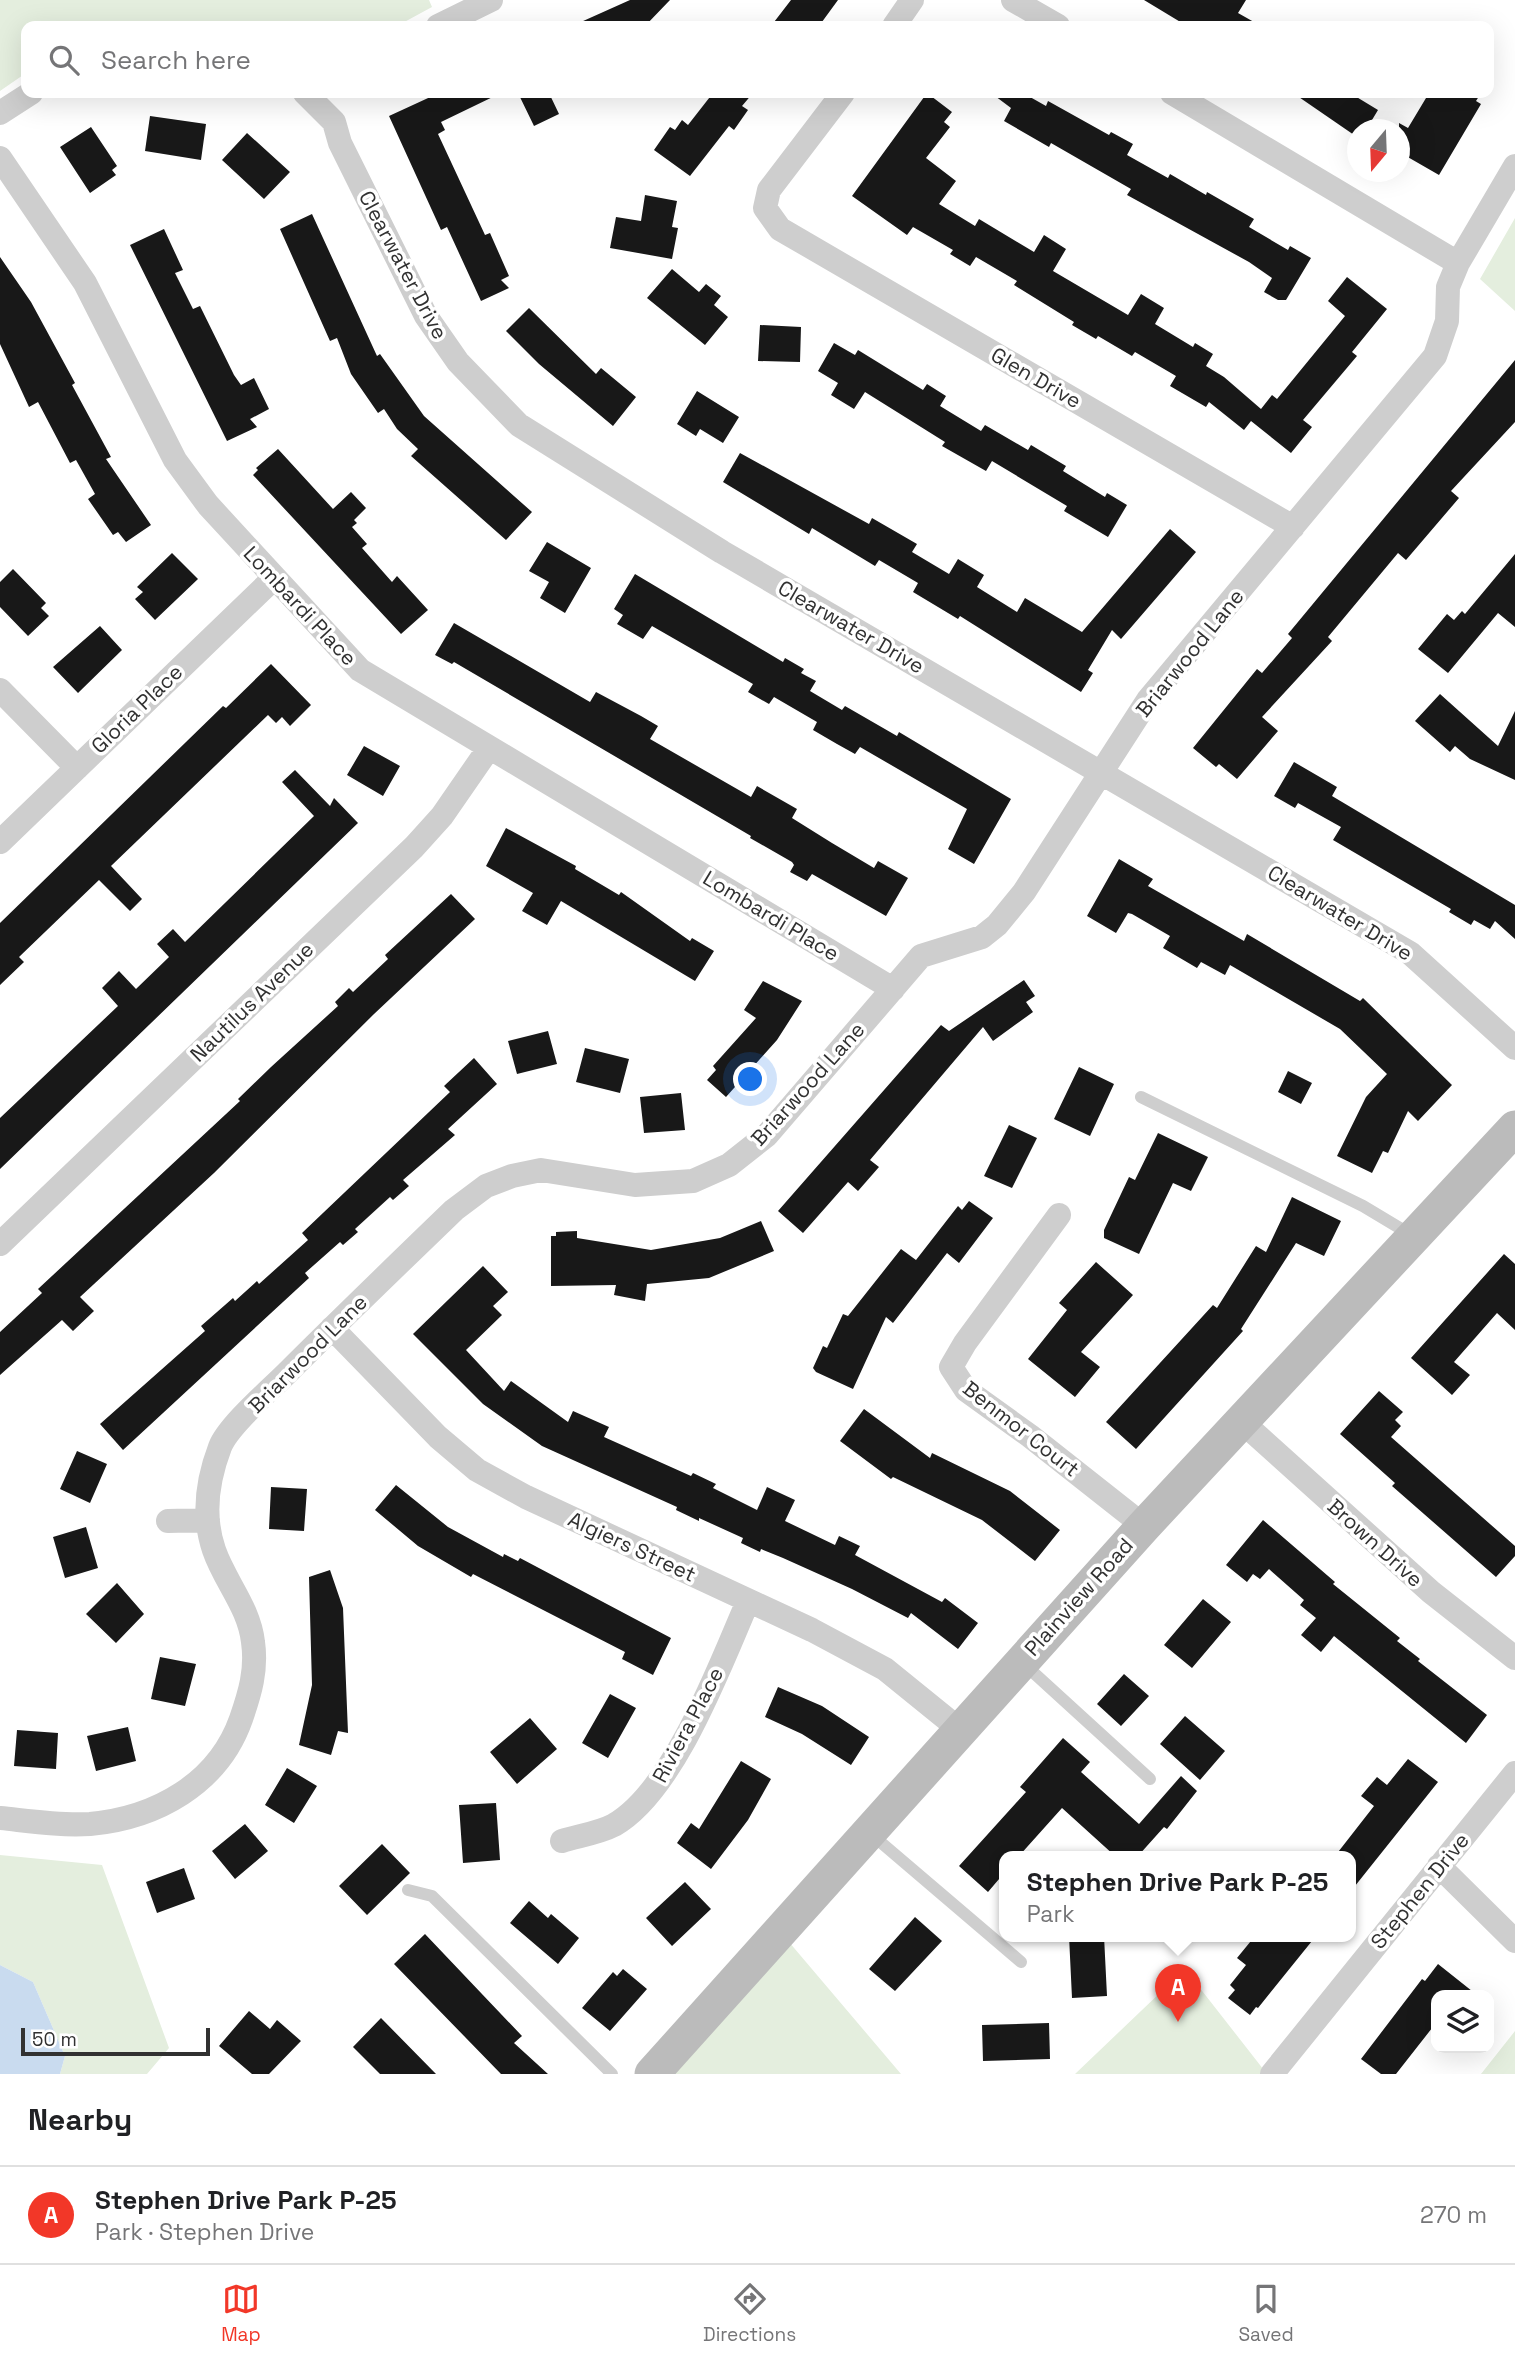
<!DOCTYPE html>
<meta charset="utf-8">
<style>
body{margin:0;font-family:"Space Grotesk",sans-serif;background:#f2f2f2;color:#202124}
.controls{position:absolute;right:21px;bottom:21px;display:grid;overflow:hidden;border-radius:14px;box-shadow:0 7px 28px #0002}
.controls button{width:63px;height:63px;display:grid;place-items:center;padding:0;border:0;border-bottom:2px solid #e0e0e0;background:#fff;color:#202124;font:35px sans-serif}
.compass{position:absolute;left:1347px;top:119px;width:63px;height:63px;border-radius:50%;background:#fff;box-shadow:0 7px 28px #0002;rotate:199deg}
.scale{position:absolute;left:21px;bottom:18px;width:189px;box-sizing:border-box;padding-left:7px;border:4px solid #313131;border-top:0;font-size:19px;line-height:24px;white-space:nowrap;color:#313131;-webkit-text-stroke:5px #fff;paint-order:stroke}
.you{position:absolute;left:751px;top:1080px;width:24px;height:24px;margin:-18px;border:5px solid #fff;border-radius:50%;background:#1a73e8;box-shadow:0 0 0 10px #1a73e833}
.badge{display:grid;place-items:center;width:46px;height:46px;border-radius:50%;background:#f23728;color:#fff;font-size:23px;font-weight:700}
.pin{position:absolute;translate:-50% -58px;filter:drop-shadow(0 2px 4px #0008)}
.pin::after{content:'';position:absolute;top:37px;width:24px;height:21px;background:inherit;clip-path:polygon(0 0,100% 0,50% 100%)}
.popup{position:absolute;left:999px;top:1851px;width:357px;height:91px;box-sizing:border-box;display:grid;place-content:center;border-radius:14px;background:#fff;filter:drop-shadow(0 2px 5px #0005);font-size:23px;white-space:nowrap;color:#757577}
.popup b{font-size:26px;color:#202124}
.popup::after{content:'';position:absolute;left:50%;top:100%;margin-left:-14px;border:14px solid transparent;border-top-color:#fff}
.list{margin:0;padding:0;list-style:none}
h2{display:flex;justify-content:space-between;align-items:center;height:91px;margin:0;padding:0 28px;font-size:30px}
h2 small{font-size:23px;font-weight:400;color:#757577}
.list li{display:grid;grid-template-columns:46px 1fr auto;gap:21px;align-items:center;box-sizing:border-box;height:98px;padding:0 28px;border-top:2px solid #e0e0e0}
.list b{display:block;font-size:26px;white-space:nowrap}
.list p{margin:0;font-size:23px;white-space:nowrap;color:#757577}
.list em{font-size:23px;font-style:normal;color:#757577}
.icon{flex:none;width:38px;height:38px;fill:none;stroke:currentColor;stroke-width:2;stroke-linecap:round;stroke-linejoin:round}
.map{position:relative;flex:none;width:1515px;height:2074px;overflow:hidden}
.search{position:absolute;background:#fff;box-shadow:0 7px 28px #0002;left:21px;right:21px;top:21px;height:77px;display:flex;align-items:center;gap:18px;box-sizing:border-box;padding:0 24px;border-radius:14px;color:#757577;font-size:26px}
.sheet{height:189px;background:#fff}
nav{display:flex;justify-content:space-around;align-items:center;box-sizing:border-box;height:98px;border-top:2px solid #e0e0e0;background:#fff;font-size:19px;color:#757577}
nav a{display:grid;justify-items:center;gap:4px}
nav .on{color:#f23728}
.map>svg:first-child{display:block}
.green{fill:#e4eede}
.water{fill:#c9dbef}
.building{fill:#181818}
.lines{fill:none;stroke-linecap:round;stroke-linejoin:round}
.lane{stroke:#cecece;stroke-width:12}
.street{stroke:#cecece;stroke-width:24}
.secondary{stroke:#bbb;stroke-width:35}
.labels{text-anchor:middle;stroke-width:7;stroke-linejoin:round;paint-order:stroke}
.street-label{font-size:21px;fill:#313131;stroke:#fff}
</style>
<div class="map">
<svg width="1515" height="2074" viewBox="0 0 1515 2074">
<rect width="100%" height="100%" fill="#fff"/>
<path class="green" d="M0 0H429L432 7 397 26H26V73L0 91Z
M1515 218V311L1480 279Z
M0 1855 102 1865 169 2048 147 2074H60L65 2056 33 1982 0 1965Z
M789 1942 901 2074H670Z
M1185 1969 1267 2074H1075Z
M1515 2031V2074H1481Z"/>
<path class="water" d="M0 1965 33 1982 65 2056 60 2074H0Z"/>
<path class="building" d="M630 0H670L645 26H572Z
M791 0H838L819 26H771Z
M1144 0H1246L1238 13 1261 26H1187Z
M439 93H501L441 122 445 130 438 134 485 235 490 233 509 276 501 280 509 288 481 301 447 227 441 230 389 116Z
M518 93H549L559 114 534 126Z
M713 93H753L742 106 748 110 734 130 729 126 690 176 654 150 670 127 675 130 682 120 688 125Z
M927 93 952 112 944 122 950 127 926 158 956 181 939 204 975 226 979 219 1034 252 1044 235 1066 249 1053 271 1128 315 1141 294 1164 308 1155 324 1193 347 1195 343 1213 354 1206 366 1224 377 1261 409 1272 395 1277 399 1345 316 1328 301 1347 277 1387 309 1352 352 1357 356 1303 420 1312 427 1291 453 1251 421 1244 430 1209 402 1206 407 1170 386 1176 376 1135 352 1132 356 1098 336 1096 339 1072 325 1074 322 1014 285 1017 281 976 257 970 266 950 254 953 250 913 227 907 235 852 196Z
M991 93H1023L1046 106 1048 101 1109 135 1111 132 1133 144 1127 155 1168 178 1170 174 1206 195 1207 192 1254 219 1249 227 1288 250 1290 246 1311 258 1286 300H1278L1264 292 1272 278 1249 262 1127 195 1131 189 1051 143 1049 147 1004 121 1011 108Z
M1293 93H1350L1378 110 1366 130H1357V137Z
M1429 93H1481L1476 101 1481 104 1439 175 1399 152V123L1408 128Z
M150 116 206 124 201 160 145 151Z
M91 127 117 166 112 170 116 175 90 193 60 147Z
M247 133 290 172 264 199 222 160Z
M645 195 677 201 672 227 678 228 672 259 610 248 616 217 641 221Z
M312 214 377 356 380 354 424 416 532 512 506 540 411 456 418 449 397 429 384 409 378 413 351 374 337 338 330 341 280 229Z
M164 229 183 270 175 273 193 309 200 306 234 375 241 385 254 378 269 409 250 419 257 427 227 441 130 245Z
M0 257 31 302 75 383 72 385 111 457 106 459 151 525 126 542 118 532 113 535 88 499 95 494 76 460 70 463 38 402 29 407 0 344Z
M672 269 699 292 706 284 721 296 714 305 728 317 705 345 647 298Z
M529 308 596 374 601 368 636 397 613 426 539 364 506 331Z
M760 325 801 327 800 362 758 361Z
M834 343 855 355 858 350 923 390 927 384 946 396 940 406 981 431 985 425 1028 450 1031 445 1066 466 1063 471 1105 497 1107 493 1127 505 1108 537 1064 511 1067 506 992 461 986 471 942 446 945 442 865 392 854 409 831 395 838 383 818 371Z
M1515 360V422L1451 491 1459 498 1406 560 1398 553 1328 637 1332 641 1262 717 1278 731 1237 779 1219 764 1216 767 1193 748 1257 669 1262 673 1292 638 1288 634Z
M697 391 739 417 723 443 700 429 696 436 677 424Z
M278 449 333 509 351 492 366 508 354 520 357 523 352 527 367 544 362 548 392 582 397 576 428 610 401 634 253 475 258 470 256 468Z
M740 453 869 524 872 518 917 544 912 552 949 574 958 559 984 575 977 587 1017 612 1025 598 1082 632 1170 529 1196 552 1121 639 1112 630 1088 670 1093 673 1081 692 960 616 958 619 913 592 918 583 879 560 875 566 812 528 809 534 723 482Z
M547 542 591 568 565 613 540 598 549 582 529 571Z
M172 553 198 579 155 620 135 599 143 592 137 587Z
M1515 554V627L1498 613 1448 673 1418 649 1447 614 1454 620 1462 611 1465 614Z
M13 569 46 603 41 608 49 616 28 636 0 607V582Z
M635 574 783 662 785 658 804 669 801 673 816 681 810 691 842 710 845 706 897 736 899 732 1011 799 974 864 948 849 967 809 860 747 855 754 837 744 813 730 817 722 774 697 769 704 748 692 753 684 652 626 643 639 617 624 623 615 614 609Z
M454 623 590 702 596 692 641 716 658 726 650 739 751 797 757 786 797 809 792 818 832 843 874 868 878 861 908 878 886 916 812 874 807 881 790 872 794 865 792 862 750 838 751 836 454 662 452 664 435 655Z
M100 626 122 650 78 693 53 667Z
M271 664 311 705 290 726 282 717 276 723 268 715 111 866 142 899 130 911 99 880 19 957 24 962 0 985V923L223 706 226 708Z
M1440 694 1498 746 1515 711V780L1470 759 1455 746 1450 752 1415 721Z
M364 746 400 766 383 796 347 775Z
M1294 762 1337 787 1332 796 1515 905V939L1495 921 1490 929 1474 920 1471 925 1449 912 1451 909 1333 840 1341 827 1298 803 1295 808 1274 796Z
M295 770 330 806 334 798 358 823 0 1169V1118L118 1006 102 988 119 971 136 989 169 957 157 944 173 929 185 942 314 816 282 782Z
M506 828 576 866 575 869 619 895 621 892 690 941 692 938 714 951 695 981 561 901 547 925 522 911 533 893 486 866Z
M1119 859 1153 879 1148 886 1244 941 1247 934 1360 1001 1363 998 1452 1085 1418 1121 1408 1111 1388 1153 1383 1151 1372 1173 1337 1156 1366 1097 1387 1074 1340 1029 1230 965 1225 975 1201 962 1197 968 1163 948 1170 936 1132 914 1128 913 1116 933 1087 916Z
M451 894 475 919 374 1014 214 1173 80 1297 94 1311 73 1331 62 1320 0 1375V1332L42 1293 38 1289 240 1101 238 1099 271 1067 338 1006 335 1002 349 988 353 992 388 959 385 955Z
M1024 980 1035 996 1026 1002 1033 1012 993 1041 983 1027 870 1160 879 1167 858 1191 848 1182 803 1233 778 1211 941 1025 949 1031Z
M763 981 802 1001 777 1040 726 1097 707 1080 716 1070 713 1066 756 1018 744 1010Z
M548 1031 557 1064 517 1074 508 1041Z
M585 1048 629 1059 620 1093 576 1082Z
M474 1058 497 1084 448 1129 455 1135 403 1180 409 1186 393 1200 390 1197 355 1229 358 1232 343 1245 340 1242 305 1273 309 1278 123 1450 100 1424 205 1331 201 1326 233 1298 235 1301 257 1281 259 1284 308 1240 302 1233 450 1092 444 1086Z
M1079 1067 1114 1084 1090 1136 1054 1119Z
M1288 1071 1312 1083 1301 1104 1278 1092Z
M681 1093 685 1130 644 1133 640 1097Z
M1009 1125 1037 1138 1012 1188 984 1176Z
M1158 1133 1208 1157 1191 1191 1173 1183 1139 1254 1104 1238V1230L1129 1177 1135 1180Z
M1292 1197 1341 1221 1324 1256 1296 1243 1241 1329 1243 1331 1136 1449 1106 1422 1213 1305 1217 1308 1256 1246 1266 1252Z
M969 1201 993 1218 959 1263 947 1253 893 1323 886 1317 853 1389 816 1372 813 1368 823 1346 827 1348 843 1314 848 1316 901 1249 916 1260 958 1206 962 1210Z
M761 1221 774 1251 709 1278 647 1284 645 1301 614 1295 616 1285 551 1286V1236H556V1232L577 1231V1238L651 1250 720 1238Z
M1504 1254 1515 1264V1330L1497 1313 1454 1362 1470 1375 1452 1395 1411 1358Z
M1096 1262 1133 1295 1081 1352 1100 1367 1075 1397 1028 1359 1067 1310 1059 1303Z
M483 1266 508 1292 493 1306 502 1315 466 1350 504 1391 511 1381 568 1422 573 1411 609 1427 604 1437 691 1476 693 1473 716 1484 713 1488 757 1510 767 1487 795 1500 785 1521 835 1545 839 1536 860 1546 855 1555 942 1602 945 1598 978 1623 958 1649 911 1613 908 1618 852 1589 783 1558 761 1549 760 1552 741 1543 743 1538 699 1518V1521L676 1510 677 1507 542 1446 483 1404 413 1334Z
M1379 1391 1403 1412 1395 1420 1401 1426 1391 1437 1515 1546V1556L1496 1577 1392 1486 1395 1483 1340 1434Z
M864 1409 930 1458 932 1453 1010 1491 1060 1530 1035 1561 982 1520 893 1477 891 1479 840 1441Z
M77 1451 107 1464 90 1503 60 1489Z
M396 1485 448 1527 503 1557 504 1554 518 1561 520 1558 671 1638 653 1675 622 1659 625 1652 473 1574 471 1577 418 1546 375 1510Z
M271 1487 307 1489 304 1531 269 1529Z
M1263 1520 1335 1582 1333 1584 1400 1638 1397 1641 1420 1659 1418 1661 1487 1715 1466 1743 1334 1636 1321 1652 1301 1635 1316 1618 1300 1605 1304 1600 1269 1569 1260 1579 1253 1574 1247 1582 1226 1565Z
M86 1527 98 1568 65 1578 53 1537Z
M330 1570 343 1608 348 1733 338 1731 331 1755 299 1745 312 1685 309 1577Z
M117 1583 144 1614 116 1643 86 1614Z
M1203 1599 1231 1622 1192 1668 1164 1645Z
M160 1657 196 1664 185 1706 151 1699Z
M1124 1674 1149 1696 1121 1726 1097 1704Z
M778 1687 822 1706 869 1737 851 1765 802 1734 765 1717Z
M610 1694 636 1708 608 1758 582 1743Z
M1185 1716 1225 1751 1200 1780 1160 1744Z
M530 1718 557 1749 517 1784 490 1752Z
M128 1727 136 1761 96 1771 87 1736Z
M17 1730 58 1733 56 1769 14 1766Z
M1063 1738 1090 1762 1081 1772 1139 1824 1181 1776 1197 1791 1167 1829 1164 1827 1138 1856H1115L1062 1808 1019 1856H1005V1872L988 1892 959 1866 1026 1792 1020 1787Z
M1408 1759 1438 1782 1351 1891V1856H1335L1374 1806 1361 1796 1377 1777 1387 1785Z
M741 1761 771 1779 748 1820 711 1869 677 1843 691 1823 699 1829Z
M287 1768 317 1786 294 1823 265 1805Z
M496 1803 500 1860 463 1863 459 1805Z
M245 1824 268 1851 235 1879 212 1851Z
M382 1844 410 1873 367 1915 339 1886Z
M184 1868 195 1899 157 1913 146 1882Z
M685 1882 711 1909 672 1946 646 1918Z
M529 1901 548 1918 551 1914 579 1938 558 1964 510 1923Z
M915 1917 942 1941 895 1991 869 1969Z
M425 1934 522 2036 514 2043 548 2074H501L394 1964Z
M1069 1936H1104L1107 1996 1072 1998Z
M1255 1936H1316L1258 2008 1256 2007 1250 2015 1228 1998 1235 1990 1230 1985 1246 1965 1237 1958Z
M1438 1964 1477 1995H1436V2023L1396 2074H1381L1361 2059 1422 1979 1425 1981Z
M623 1969 647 1989 610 2031 582 2008 613 1972 617 1976Z
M249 2011 270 2029 277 2020 301 2041 269 2074H252L219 2046Z
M381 2018 436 2074H380L353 2047Z
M1049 2023 1050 2059 983 2061 982 2025Z"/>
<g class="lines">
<path class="lane" d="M1141 1097 1363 1206 1413 1236
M1024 1664 1150 1779
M871 1834 1021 1962
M408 1890 432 1896 612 2074"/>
<path class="street" d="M1013 0 1058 26
M438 26 491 0
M894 26 912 0
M305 93 334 122 340 143 426 316 458 362 519 425 722 552 1410 953 1515 1048
M843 93 769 190 765 208 780 229 1293 527
M1172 93 1458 263
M0 113 31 93
M0 158 85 283 175 460 208 505 360 670 893 989
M0 690 77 768
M0 842 274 578
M1059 1215 965 1343 951 1367 966 1390 1030 1436 1144 1526
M0 1244 414 847 442 816 489 748
M332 1328 438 1437 477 1470 526 1497 812 1630 885 1669 959 1729
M1241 1421 1431 1592 1515 1658
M168 1521 208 1520
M0 1818C29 1821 60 1826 90 1824 156 1818 218 1784 241 1719 250 1693 257 1670 253 1642 249 1607 225 1582 214 1550 202 1515 207 1481 220 1447 228 1426 270 1390 287 1373 342 1318 398 1264 454 1210L486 1186 512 1176 541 1170 635 1185 693 1181 729 1165 767 1135 921 956 982 937 997 925 1024 892 1148 700 1435 356 1447 321 1448 287 1458 263 1515 166
M562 1841C578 1836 599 1833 614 1825 674 1791 721 1663 748 1601
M1439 1866 1515 1941
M1272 2074 1515 1773"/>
<path class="secondary" d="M652 2074 1144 1526 1515 1128"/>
</g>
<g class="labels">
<g class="street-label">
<text transform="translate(403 265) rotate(62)" y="7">Clearwater Drive</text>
<text transform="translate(1036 378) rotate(30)" y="7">Glen Drive</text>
<text transform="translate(300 606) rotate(47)" y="7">Lombardi Place</text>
<text transform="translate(851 627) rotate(30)" y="7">Clearwater Drive</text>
<text transform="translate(1190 653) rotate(-51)" y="7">Briarwood Lane</text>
<text transform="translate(137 709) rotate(-44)" y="7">Gloria Place</text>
<text transform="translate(1340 913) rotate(31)" y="7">Clearwater Drive</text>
<text transform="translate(771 916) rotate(31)" y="7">Lombardi Place</text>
<text transform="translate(252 1002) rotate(-44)" y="7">Nautilus Avenue</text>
<text transform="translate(808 1084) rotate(-48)" y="7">Briarwood Lane</text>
<text transform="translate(308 1354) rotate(-45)" y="7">Briarwood Lane</text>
<text transform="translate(1021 1429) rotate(38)" y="7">Benmor Court</text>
<text transform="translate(1375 1543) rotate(42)" y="7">Brown Drive</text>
<text transform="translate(632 1547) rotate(25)" y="7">Algiers Street</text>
<text transform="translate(1079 1597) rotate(-48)" y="7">Plainview Road</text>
<text transform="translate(688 1725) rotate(-62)" y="7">Riviera Place</text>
<text transform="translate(1420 1891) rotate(-51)" y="7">Stephen Drive</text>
</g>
</g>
</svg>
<div class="controls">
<button><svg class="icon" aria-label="layers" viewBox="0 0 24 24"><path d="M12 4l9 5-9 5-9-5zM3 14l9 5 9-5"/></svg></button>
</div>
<svg class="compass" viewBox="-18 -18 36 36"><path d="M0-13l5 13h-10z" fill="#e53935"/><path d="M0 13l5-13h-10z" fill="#757577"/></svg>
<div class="scale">50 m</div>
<div class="you"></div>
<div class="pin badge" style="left:1178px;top:2022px">A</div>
<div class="popup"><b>Stephen Drive Park P-25</b>Park</div>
<div class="search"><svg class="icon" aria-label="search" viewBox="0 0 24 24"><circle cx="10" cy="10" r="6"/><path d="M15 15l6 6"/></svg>Search here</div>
</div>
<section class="sheet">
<h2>Nearby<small></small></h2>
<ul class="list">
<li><span class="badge">A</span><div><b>Stephen Drive Park P-25</b><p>Park · Stephen Drive</p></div><em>270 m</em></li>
</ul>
</section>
<nav>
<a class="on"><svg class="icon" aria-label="map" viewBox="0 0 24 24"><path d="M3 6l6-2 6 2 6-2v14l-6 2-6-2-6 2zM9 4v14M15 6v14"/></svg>Map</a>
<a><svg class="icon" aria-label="directions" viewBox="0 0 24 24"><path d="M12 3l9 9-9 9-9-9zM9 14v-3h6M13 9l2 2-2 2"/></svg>Directions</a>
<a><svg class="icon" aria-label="saved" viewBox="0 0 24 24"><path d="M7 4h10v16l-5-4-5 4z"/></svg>Saved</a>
</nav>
